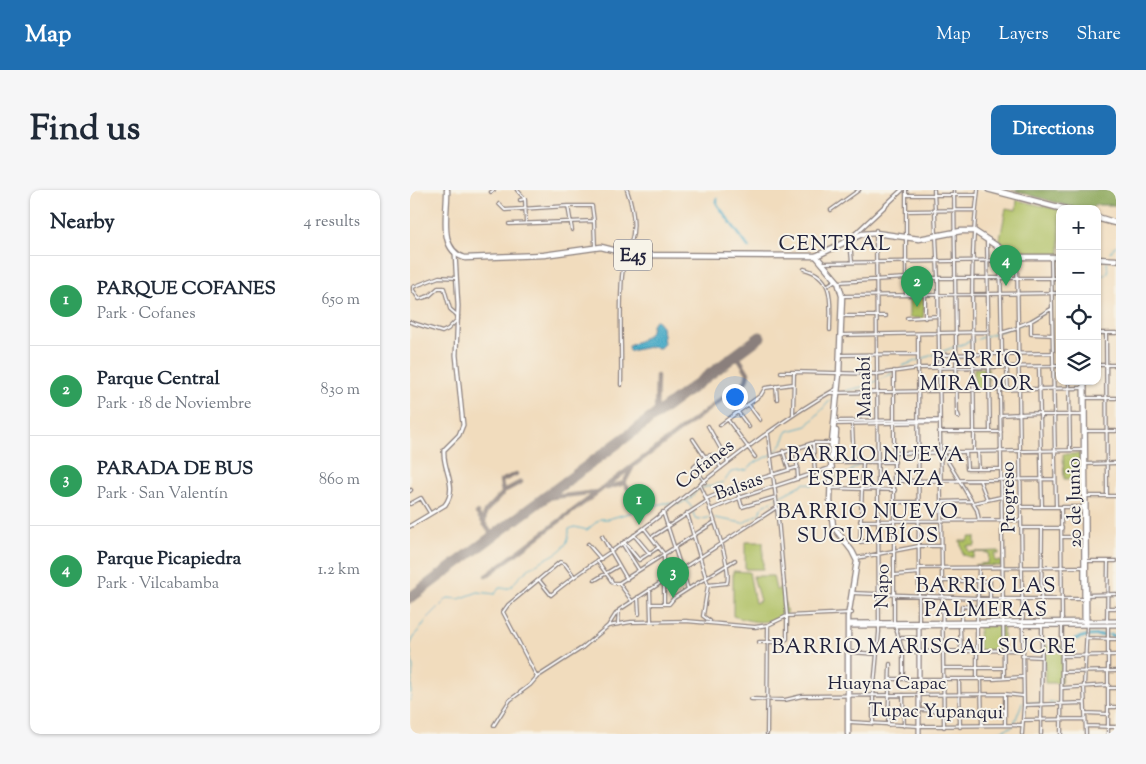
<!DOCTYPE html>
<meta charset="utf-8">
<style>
body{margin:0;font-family:"Sorts Mill Goudy",serif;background:#f6f6f7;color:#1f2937}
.controls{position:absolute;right:15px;top:15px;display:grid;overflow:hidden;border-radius:10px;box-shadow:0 1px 4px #0004}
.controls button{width:45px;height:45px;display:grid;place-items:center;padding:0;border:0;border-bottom:1px solid #e0e1e3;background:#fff;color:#1f2937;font:25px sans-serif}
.you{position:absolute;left:324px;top:206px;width:18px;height:18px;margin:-12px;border:4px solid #fff;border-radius:50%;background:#1a73e8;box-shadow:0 0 0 8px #1a73e833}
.badge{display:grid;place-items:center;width:32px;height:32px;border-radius:50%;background:#1f6fb2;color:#fff;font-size:16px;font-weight:700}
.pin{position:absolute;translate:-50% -41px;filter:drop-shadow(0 1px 2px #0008)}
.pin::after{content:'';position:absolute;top:26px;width:18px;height:15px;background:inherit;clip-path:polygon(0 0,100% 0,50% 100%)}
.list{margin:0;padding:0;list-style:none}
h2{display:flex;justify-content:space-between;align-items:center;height:65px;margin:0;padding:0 20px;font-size:21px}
h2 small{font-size:16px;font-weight:400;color:#747a83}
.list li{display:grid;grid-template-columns:32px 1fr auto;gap:15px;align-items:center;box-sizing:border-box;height:90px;padding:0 20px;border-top:1px solid #e0e1e3}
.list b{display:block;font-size:19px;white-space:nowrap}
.list p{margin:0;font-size:16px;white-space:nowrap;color:#747a83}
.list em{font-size:16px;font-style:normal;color:#747a83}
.icon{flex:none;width:28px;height:28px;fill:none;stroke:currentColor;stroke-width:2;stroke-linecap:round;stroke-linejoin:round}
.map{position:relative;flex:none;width:706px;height:544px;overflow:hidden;border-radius:10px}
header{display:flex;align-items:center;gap:30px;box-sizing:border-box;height:70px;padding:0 25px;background:#1f6fb2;color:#fff}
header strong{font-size:24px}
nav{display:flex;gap:28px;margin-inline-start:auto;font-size:18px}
.intro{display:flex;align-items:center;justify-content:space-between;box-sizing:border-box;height:120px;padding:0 30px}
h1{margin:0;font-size:35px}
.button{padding:12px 22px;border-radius:10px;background:#1f6fb2;color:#fff;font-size:18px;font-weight:700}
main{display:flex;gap:30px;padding:0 30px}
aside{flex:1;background:#fff;border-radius:10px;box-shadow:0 1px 4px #0004}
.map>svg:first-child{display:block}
.green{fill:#aebf62;stroke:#68704e}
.forest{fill:#8aa658;stroke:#56644a}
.water{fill:#45a8c5;stroke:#346580}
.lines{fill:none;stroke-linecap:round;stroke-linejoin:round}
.stream{stroke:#45a8c5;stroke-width:1}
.canal{stroke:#45a8c5;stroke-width:2.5}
.river{stroke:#45a8c5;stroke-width:3}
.taxiway{stroke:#8a7f7c;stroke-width:4.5}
.runway{stroke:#8a7f7c;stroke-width:11}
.minor-casing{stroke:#8a7f7c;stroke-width:4.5}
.tertiary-casing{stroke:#8a7f7c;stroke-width:5.5}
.secondary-casing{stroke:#8a7f7c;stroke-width:5.5}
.primary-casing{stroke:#8a7f7c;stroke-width:7}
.trunk-casing{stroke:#8a7f7c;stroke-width:7}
.minor{stroke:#fff;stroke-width:2}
.tertiary{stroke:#fff;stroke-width:3}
.secondary{stroke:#fff;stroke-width:3}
.primary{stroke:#fff;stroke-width:4.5}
.trunk{stroke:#fff;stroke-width:4.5}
.labels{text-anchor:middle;stroke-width:4;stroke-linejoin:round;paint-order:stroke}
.shield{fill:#f7f3e8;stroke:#62616f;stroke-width:1}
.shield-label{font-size:18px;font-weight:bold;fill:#22223b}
.street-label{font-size:19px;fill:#22223b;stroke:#f7f3e8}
.quarter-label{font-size:21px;letter-spacing:1px;fill:#22223b;stroke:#f7f3e8}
</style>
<header>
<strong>Map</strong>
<nav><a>Map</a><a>Layers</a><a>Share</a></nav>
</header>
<div class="intro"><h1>Find us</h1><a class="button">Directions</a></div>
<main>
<aside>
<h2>Nearby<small>4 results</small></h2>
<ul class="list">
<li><span class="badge" style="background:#2e9e5b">1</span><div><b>PARQUE COFANES</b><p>Park · Cofanes</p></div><em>650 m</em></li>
<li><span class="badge" style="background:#2e9e5b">2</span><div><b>Parque Central</b><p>Park · 18 de Noviembre</p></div><em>830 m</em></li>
<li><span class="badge" style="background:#2e9e5b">3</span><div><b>PARADA DE BUS</b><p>Park · San Valentín</p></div><em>860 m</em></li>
<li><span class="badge" style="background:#2e9e5b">4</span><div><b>Parque Picapiedra</b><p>Park · Vilcabamba</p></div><em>1.2 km</em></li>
</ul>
</aside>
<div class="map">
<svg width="706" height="544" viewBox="0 0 706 544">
<rect width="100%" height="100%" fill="#f7f3e8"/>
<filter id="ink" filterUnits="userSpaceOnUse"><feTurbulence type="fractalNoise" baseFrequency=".02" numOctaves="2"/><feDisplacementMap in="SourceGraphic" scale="10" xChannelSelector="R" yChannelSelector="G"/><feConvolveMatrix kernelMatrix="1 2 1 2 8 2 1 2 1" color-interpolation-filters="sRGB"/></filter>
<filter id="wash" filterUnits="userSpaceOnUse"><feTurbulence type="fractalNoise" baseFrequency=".0096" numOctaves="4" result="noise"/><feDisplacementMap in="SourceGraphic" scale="20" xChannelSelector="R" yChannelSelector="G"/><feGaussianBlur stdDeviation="1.12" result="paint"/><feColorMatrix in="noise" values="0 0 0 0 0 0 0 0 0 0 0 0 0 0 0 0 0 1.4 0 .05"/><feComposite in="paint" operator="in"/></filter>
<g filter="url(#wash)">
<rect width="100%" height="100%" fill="#f1dcbd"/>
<path class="green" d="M607 10 650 20V66H610L589 54 596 18 606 20Z
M499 108H515L513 128H499Z
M564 178H578V200H564Z
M653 264H670V289H654Z
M559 347H565V356H557L559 362 589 361V364H585V371H591V376L564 375 578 373 579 363 565 362 563 368 553 365 550 351H557Z
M335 352H353V379H335Z
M323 381 339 382 345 413 350 411 343 386H363L366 400H368L371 395 377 424C355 435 346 433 323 426Z
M569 436H593L594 460H569Z
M634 456H653L651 493H635Z"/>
<path class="forest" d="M602 0H706V15H684L681 19H669Z"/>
<path class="water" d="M246 129 252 136 254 154 250 158 240 157 219 161 218 156C222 155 238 146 240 143 242 139 241 133 246 129Z"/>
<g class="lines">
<path class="stream" d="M700 63 706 55
M687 88 698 83 697 72
M568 149 614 133 640 119
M492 176 564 150
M435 201 456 196 483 183
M426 287 435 285 449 275
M367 308 395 293 401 295 418 290
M277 311 282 318
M283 322 285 329 289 330 301 327
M305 328 333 333 349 324 352 317 365 309
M0 511 3 478 0 456 3 449 17 429 38 408 49 409 68 402 85 404 89 398H100C106 390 115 381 123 376 139 365 160 363 159 339L165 337 177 340 190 329H198L254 313 269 314 281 308 288 299 314 292 321 282 337 280C348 267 355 271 366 261 373 256 373 248 378 241L397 236 424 206
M615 513H630
M639 513H648
M604 534 612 513
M583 544 603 536"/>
<path class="canal" d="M307 8V14L339 58"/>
<path class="river" d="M700 445 706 446
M678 446 696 445
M665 449 676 446"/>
<path class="taxiway" d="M246 224 247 186
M214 293 224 306
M197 298 214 293 222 278
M93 303 91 291 106 284
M134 308 188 302
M67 323 83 346
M74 334 75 322 96 300 111 292
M76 386 336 191 338 183 327 165"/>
<path class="runway" d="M0 408 350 147"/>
</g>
</g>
<g filter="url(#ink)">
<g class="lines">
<defs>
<path id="minor" d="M107 0 115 9 116 33
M524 0 528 88 534 537
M544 0 547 226 549 227 548 224
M81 2 84 0
M496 5H566
M110 10 115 9
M89 14 95 20 158 16 162 40
M158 16H182L184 31
M421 20 449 0
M496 21 566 20
M99 34 184 31 185 57
M577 51 580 242
M440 52 442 72
M590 60 592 162
M641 67 646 317
M607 70 614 515 612 544
M412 73 605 70
M394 79C426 87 420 114 420 140
M46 88 29 87 3 97V100L9 109 19 106 28 98H34L40 119 48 126
M428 92 497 88H650
M418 95 426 90
M496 105V0
M434 106 650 103
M515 106V128
M431 126H476
M497 128 528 126
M621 131V144L642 145
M0 132 32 142 38 139 48 129
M608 136 621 131 641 119
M591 143 608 138
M687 143H706
M696 143 697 306
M431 145 579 142
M508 145 509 432
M596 162 598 200
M431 165 508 164
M528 165 643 163
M687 175H706
M629 177 632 317
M484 181V432L493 462V489
M371 182H384L383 225
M384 182 467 184 509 178 650 176
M659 191 660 260
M211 195C212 159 209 122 212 86 213 74 217 65 221 53 226 36 223 17 217 0
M366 196 367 209
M590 201 594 488
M420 203 673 198
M675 208H706
M338 214 350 230
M328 222 339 237
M591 225 630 223
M630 225H673
M318 230 345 267
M425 231 529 230
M424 234 529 232
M442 234 444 272
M310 235 351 205 355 198 383 194
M298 236 318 272
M676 241H706
M529 242H591
M283 249 295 267 284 277 295 292
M403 253 405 283
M386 258 388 289
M373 261 379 280
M532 262 567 320 569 330
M556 262 557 279H591
M564 262C565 175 557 87 568 0
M568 262 569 279
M485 263 673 260
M296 266 303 265 311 278
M362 266 403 253H422
M422 272H485
M453 272 450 352 468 350
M676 274 706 273
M485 291 645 289
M570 291 577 309
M290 295C299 313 322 376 317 393L298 395
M326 296 332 317 366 307
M420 298 485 300
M0 301 1 300
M677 306H706
M296 309 326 296 388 277
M486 312H509
M531 312 561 311
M563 313 591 307
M0 314 11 308 20 323
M611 317H674
M651 317 652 432
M300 320 329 308 423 277
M277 323 298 395 293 426 300 431
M450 331 611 330
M234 338 254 364V414
M612 338H652
M224 345 240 364
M192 346 217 389
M242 347 297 311
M652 347H675
M214 352 229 370 249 357
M212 353 229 380
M178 354 191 369
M447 368 509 356H531
M677 371H706
M188 372 203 393H209
M509 378 674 377
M485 385 509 383
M129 390 141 405C170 380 204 361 234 338 297 290 356 238 426 199
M185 390 208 376
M532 391H580V408
M209 393 303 333
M209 393 221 410
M240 399 241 431
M278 399 325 370
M442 403 593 409H674
M676 405 706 404
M228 407 229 424
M241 414H259L264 408 278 399 253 322
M697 418H706
M551 431 552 416 568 418
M631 431 632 338
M567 432 569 377
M697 432 698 371
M208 433 209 420 367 317
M198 436 207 422
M550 436 551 461
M698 436V544
M489 448H509
M677 448 706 449
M349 452H370L377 449V426L367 317 358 244
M439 462 467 464
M493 462 612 460
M612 466 632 467
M653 466 706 465
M534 478H594
M652 482 706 481
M127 487 93 422 98 415 150 372 155 374 164 386
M567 488V436
M480 489H584L612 487
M549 489 550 537
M571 489 572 536
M652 498 699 495
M699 498H706
M595 504V534
M493 505 494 536
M341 509 375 510 392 506 595 504 613 506
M614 515 674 513
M699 517H706
M509 520 534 521
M550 521 594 520
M675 523 699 524
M613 530 675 529
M440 532 509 536 612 535
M463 534V506L469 442 466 40
M84 535 100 510 120 495 127 487 172 458 198 436 221 432 276 431 345 437 358 435 377 426 442 423
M478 535 480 474
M676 536 706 537
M357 544 358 435
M631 544 632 436
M651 544 652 437
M676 544 674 496 677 435"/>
<path id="tertiary" d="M673 191 674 433
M675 191 677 434
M509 544V435"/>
<path id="secondary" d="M578 0 650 19
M586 0 659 19
M687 26 706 32
M687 29 706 34
M445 44 492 0
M0 336 35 315C49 296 32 280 34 260L49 245 53 235 46 165 48 116 45 63
M439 433 706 431
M439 436 706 435"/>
<path id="primary" d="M406 66 428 92 432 106 429 184 422 253 420 311 423 336 442 361 447 371 438 427V544
M424 266 426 241"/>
<path id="trunk" d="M37 0C38 21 27 60 55 68L134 65 191 57 223 65 406 66 452 44 466 43 509 49 551 41H564L605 68
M607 67H650
M687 69 706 70"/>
</defs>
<use href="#minor" class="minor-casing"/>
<use href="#tertiary" class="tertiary-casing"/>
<use href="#secondary" class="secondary-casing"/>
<use href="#primary" class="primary-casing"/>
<use href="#trunk" class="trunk-casing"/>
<use href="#minor" class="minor"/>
<use href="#tertiary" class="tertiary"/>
<use href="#secondary" class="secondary"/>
<use href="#primary" class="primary"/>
<use href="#trunk" class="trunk"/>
</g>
</g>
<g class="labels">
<rect class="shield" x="204" y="49.5" width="38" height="31" rx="4"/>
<g class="shield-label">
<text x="223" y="71">E45</text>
</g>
<g class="street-label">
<text transform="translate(453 197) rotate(-91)" y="7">Manabí</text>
<text transform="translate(294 273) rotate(-38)" y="7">Cofanes</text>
<text transform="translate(328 295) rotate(-20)" y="7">Balsas</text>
<text transform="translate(597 307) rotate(-91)" y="7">Progreso</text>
<text transform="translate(663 313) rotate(-91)" y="7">20 de Junio</text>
<text transform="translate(471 396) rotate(-89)" y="7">Napo</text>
<text x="477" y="499">Huayna Capac</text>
<text transform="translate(526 520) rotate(1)" y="7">Tupac Yupanqui</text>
</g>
<g class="quarter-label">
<text x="425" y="60">CENTRAL</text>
<text x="567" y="176">BARRIO<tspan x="567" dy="24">MIRADOR</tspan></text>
<text x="466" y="271">BARRIO NUEVA<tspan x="466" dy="24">ESPERANZA</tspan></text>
<text x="458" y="328">BARRIO NUEVO<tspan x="458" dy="24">SUCUMBÍOS</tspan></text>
<text x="576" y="402">BARRIO LAS<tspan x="576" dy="24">PALMERAS</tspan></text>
<text x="514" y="463">BARRIO MARISCAL SUCRE</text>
</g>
</g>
</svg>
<div class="controls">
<button>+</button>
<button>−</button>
<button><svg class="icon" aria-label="locate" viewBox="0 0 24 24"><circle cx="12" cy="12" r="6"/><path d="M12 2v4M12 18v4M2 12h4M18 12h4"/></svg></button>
<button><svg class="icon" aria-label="layers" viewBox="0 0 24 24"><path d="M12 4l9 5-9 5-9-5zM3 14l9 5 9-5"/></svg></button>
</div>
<div class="you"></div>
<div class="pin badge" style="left:229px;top:335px;background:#2e9e5b">1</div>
<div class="pin badge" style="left:507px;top:117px;background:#2e9e5b">2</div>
<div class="pin badge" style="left:263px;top:408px;background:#2e9e5b">3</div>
<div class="pin badge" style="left:596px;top:96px;background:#2e9e5b">4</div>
</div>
</main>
